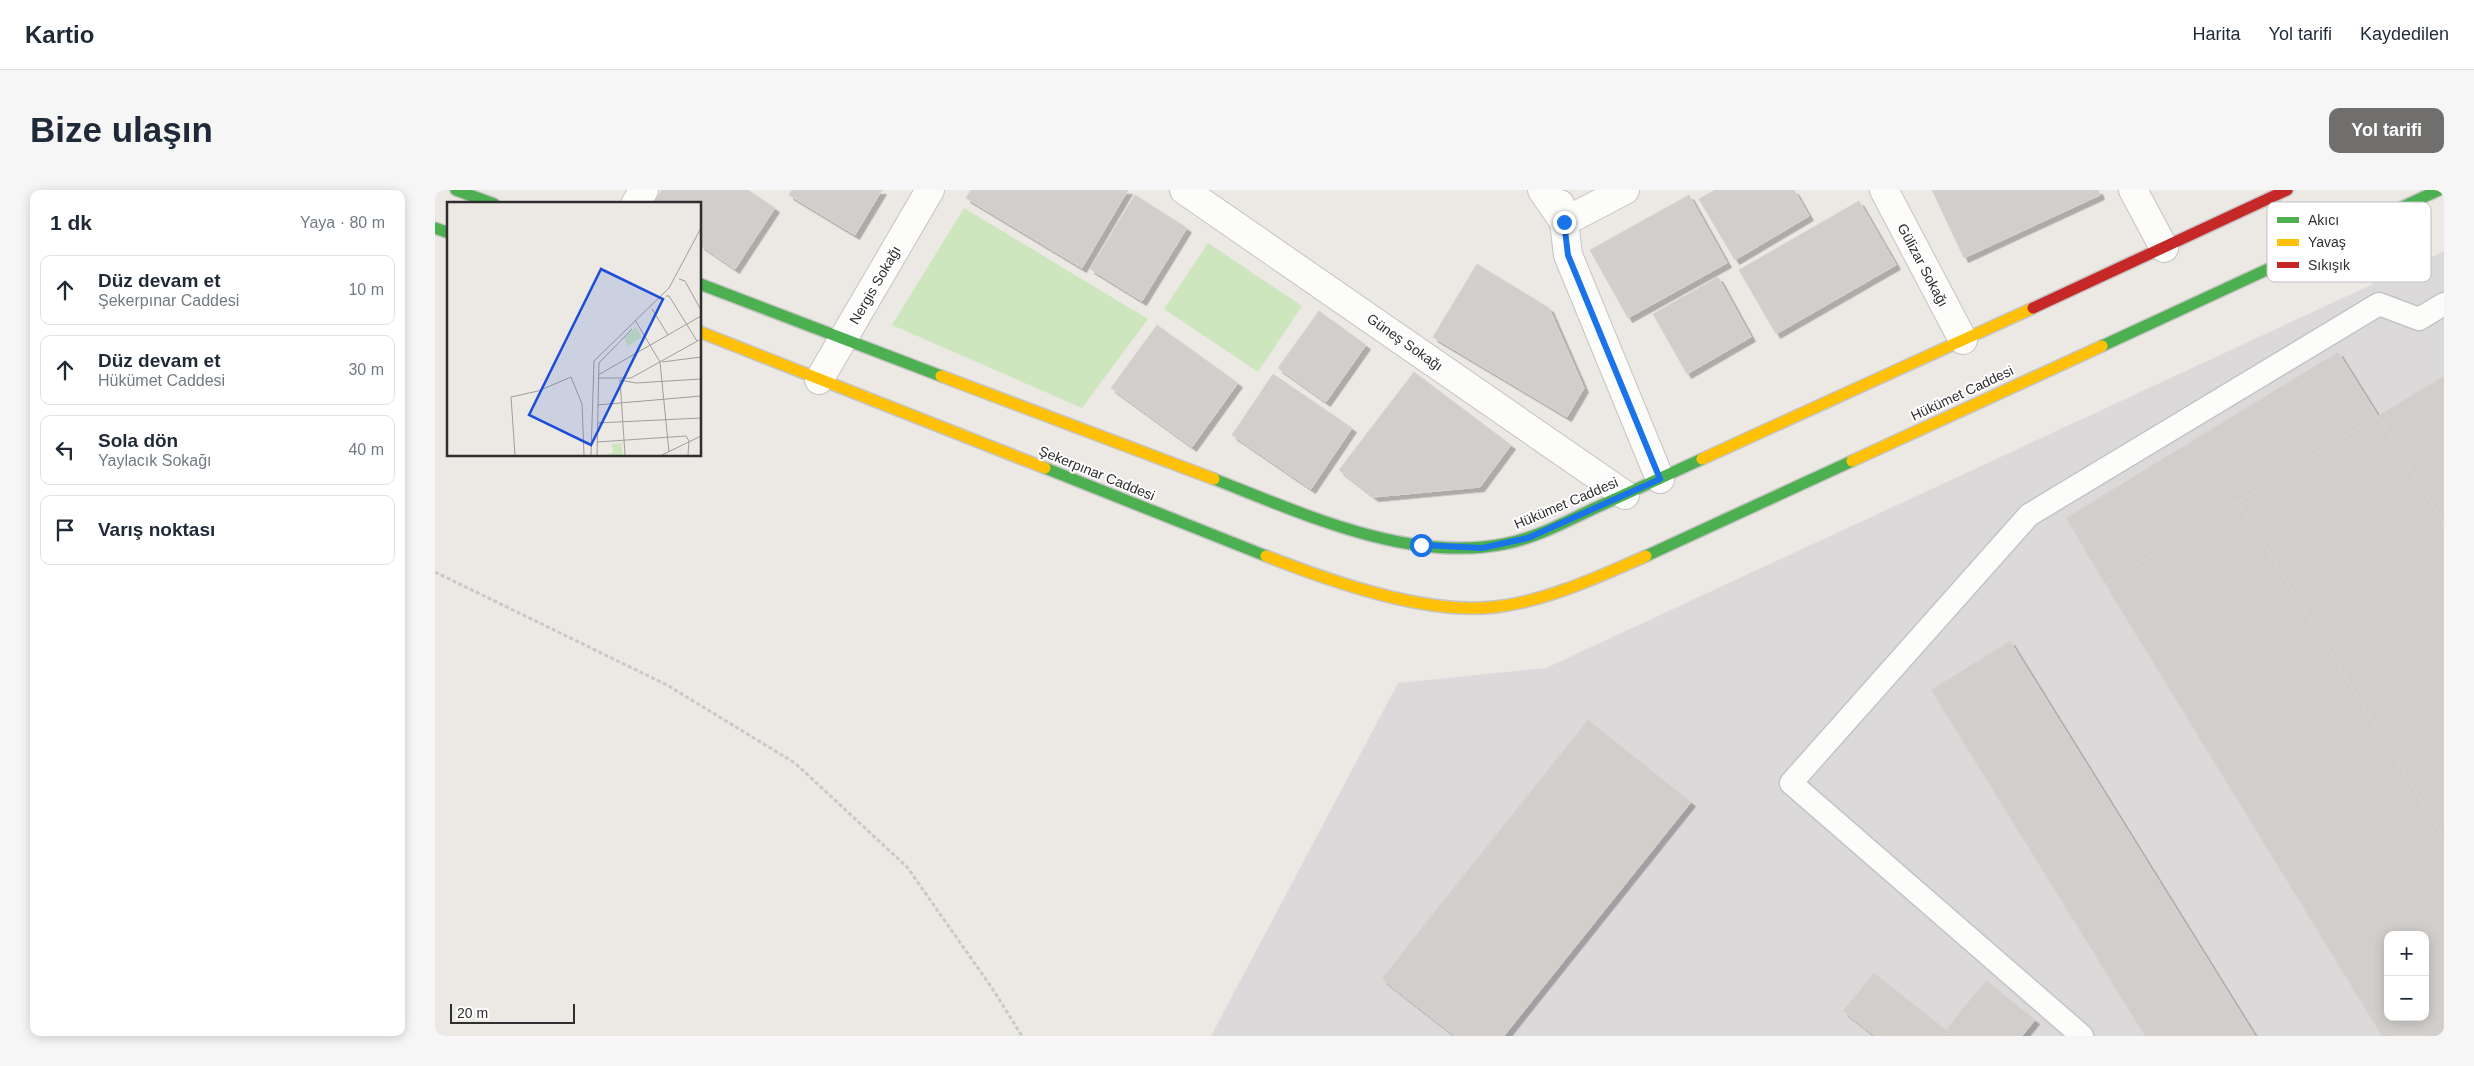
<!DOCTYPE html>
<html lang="tr">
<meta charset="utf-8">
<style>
body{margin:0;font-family:Helvetica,sans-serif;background:#f6f6f7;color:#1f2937}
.controls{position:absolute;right:15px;bottom:15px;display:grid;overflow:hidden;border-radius:10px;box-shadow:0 2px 12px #0003}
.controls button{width:45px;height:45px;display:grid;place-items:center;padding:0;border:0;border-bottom:1px solid #e0e1e3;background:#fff;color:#1f2937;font:25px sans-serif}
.scale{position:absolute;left:15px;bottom:12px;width:125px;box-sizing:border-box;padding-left:5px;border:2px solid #2e2e2e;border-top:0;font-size:14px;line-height:18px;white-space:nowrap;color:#2e2e2e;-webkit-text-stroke:4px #fff;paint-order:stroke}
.stop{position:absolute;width:15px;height:15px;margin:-11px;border:4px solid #1a73e8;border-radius:50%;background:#fff}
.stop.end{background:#1a73e8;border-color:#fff;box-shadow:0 1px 5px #0008}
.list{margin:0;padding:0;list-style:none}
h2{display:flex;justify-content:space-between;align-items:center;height:65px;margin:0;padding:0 20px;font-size:21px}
h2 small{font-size:16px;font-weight:400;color:#747a83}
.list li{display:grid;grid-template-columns:32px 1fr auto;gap:15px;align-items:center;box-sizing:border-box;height:70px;margin:0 10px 10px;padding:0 10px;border:1px solid #e0e1e3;border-radius:10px}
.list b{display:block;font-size:19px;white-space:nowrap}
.list p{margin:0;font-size:16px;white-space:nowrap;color:#747a83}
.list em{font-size:16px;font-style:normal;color:#747a83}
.icon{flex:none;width:28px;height:28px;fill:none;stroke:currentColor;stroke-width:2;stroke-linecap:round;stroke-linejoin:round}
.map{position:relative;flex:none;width:2009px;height:846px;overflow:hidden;border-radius:10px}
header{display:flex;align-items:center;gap:30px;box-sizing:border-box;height:70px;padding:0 25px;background:#fff;border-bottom:1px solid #e0e1e3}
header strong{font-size:24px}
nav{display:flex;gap:28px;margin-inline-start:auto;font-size:18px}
.intro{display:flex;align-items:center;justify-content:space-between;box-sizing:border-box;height:120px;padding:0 30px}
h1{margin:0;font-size:35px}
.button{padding:12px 22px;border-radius:10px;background:#706f6e;color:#fff;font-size:18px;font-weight:700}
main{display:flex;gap:30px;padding:0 30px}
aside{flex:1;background:#fff;border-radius:10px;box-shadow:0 2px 12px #0003}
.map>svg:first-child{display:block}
.industrial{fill:#dcd9db;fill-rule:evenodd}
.green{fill:#cee6be}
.building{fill:#d1cecb;stroke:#d7d4d0;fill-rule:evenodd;filter:url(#shadow)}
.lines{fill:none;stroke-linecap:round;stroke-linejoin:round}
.lane-casing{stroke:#c5c4c5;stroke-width:25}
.street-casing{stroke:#c5c4c5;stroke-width:30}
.fast-casing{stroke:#c6c5c4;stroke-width:14}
.slow-casing{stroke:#c6c5c4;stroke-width:14}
.jam-casing{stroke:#c6c5c4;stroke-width:14}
.path{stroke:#c9c9c8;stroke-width:3;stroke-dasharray:4 2.5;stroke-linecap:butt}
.lane{stroke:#fcfcfb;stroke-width:22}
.street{stroke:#fcfcfb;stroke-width:28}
.fast{stroke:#4caf50;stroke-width:11}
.slow{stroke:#ffc107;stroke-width:11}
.jam{stroke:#c62828;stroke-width:11}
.route{stroke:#1a73e8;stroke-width:6}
.labels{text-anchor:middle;stroke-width:4;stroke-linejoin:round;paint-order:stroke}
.street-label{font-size:14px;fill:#2e2e2e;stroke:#fff}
.inset-road{fill:none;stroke:#a09e9b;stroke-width:1}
.view{fill:#1d4ed8;fill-opacity:0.15;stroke:#1d4ed8;stroke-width:2.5}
.inset-edge{fill:none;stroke:#2e2e2e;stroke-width:2.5}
.key{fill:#fff;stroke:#c0c0c0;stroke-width:1}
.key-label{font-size:14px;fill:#2e2e2e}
</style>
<header>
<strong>Kartio</strong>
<nav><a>Harita</a><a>Yol tarifi</a><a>Kaydedilen</a></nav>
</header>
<div class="intro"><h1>Bize ulaşın</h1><a class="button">Yol tarifi</a></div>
<main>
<aside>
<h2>1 dk<small>Yaya · 80 m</small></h2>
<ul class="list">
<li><svg class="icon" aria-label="ahead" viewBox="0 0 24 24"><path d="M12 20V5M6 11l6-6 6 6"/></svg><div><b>Düz devam et</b><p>Şekerpınar Caddesi</p></div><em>10 m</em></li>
<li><svg class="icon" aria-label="ahead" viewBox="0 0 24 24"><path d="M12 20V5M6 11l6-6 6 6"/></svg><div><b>Düz devam et</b><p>Hükümet Caddesi</p></div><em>30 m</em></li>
<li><svg class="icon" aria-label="left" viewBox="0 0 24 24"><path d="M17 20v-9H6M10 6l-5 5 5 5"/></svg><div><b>Sola dön</b><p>Yaylacık Sokağı</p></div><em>40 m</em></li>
<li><svg class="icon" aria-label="arrive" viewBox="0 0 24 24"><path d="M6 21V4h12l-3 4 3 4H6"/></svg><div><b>Varış noktası</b></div></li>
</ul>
</aside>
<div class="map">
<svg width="2009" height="846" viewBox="0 0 2009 846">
<defs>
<filter id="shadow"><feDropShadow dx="4.5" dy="4.5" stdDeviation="0" flood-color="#0004"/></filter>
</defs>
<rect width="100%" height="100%" fill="#ece8e4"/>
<path class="industrial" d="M2009 61V846H776L963 493 1111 478ZM1953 745H1990V827H1953Z"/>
<path class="green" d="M529 18 713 129 647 218 457 135Z
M773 53 867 116 823 182 729 119Z"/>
<path class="building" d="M227 0H313L340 18 300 79 265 55V14H218Z
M357 0H447L420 45 354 5Z
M536 0H693L647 78 531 8Z
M1280 0H1359L1374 26 1300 70 1264 9Z
M1497 0H1663L1665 5 1529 68Z
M700 5 752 38 707 111 655 79Z
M1254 5 1292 73 1193 128 1155 60Z
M1424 11 1461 75 1341 144 1304 80Z
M1042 74 1114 118 1149 198 1132 227 998 147Z
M1283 87 1316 147 1252 184 1218 124Z
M884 121 931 155 891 212 843 178Z
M722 135 803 193 757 257 676 198Z
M1903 162 1943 226 1670 394 1631 328Z
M979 182 1076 255 1045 297 939 307 904 280Z
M838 184 917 238 876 299 797 245Z
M2009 186V334L1943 226Z
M1943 226 2009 334V648L1803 312Z
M1803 312 2009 648V846H1947L1670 394ZM1953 745H1990V827H1953Z
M1575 451 1820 846H1710L1496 500Z
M1153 530 1256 612 1088 822 985 740Z
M985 740 1088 822 1069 846H1020L947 789Z
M1439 783 1511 840 1518 846H1440L1408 821Z
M1551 790 1600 830 1587 846H1518L1511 840Z"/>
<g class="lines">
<defs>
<path id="lane" d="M1647 846 1356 593 1594 325 1944 114 1984 129 2009 114"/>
<path id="street" d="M749 0 1190 305
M1107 0 1129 32 1133 65 1225 289
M1449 0 1528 150
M1698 0 1729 58
M200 14 209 0
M1125 14 1129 32 1190 0
M384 190 495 0"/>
<path id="fast" d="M21 0 59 14
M0 38 14 43
M265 94 506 186
M1667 156 2004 0
M610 278 831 366
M779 289C866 323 973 373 1069 354 1101 348 1130 332 1160 318 1196 302 1232 285 1267 269
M1211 366 1417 271"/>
<path id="slow" d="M265 142 610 278
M506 186 779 289
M1267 269 1598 118
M1417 271 1667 156
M831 366C895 391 990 425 1060 417 1112 411 1163 387 1211 366"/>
<path id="jam" d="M1598 118 1852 0"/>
</defs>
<use href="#lane" class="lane-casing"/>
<use href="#street" class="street-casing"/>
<use href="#fast" class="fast-casing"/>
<use href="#slow" class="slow-casing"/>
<use href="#jam" class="jam-casing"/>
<path class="path" d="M0 382 232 495 360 573 472 677 557 798 587 846"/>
<use href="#lane" class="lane"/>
<use href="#street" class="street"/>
<use href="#fast" class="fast"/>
<use href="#slow" class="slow"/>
<use href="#jam" class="jam"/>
</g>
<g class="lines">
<path class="route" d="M986 355 1047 358 1093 348 1225 289 1133 65 1129 32"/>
</g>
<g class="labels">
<g class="street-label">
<text transform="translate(1488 75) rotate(62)" y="5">Gülizar Sokağı</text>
<text transform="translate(440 95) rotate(-60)" y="5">Nergis Sokağı</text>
<text transform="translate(970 152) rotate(35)" y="5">Güneş Sokağı</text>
<text transform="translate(1527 203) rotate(-25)" y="5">Hükümet Caddesi</text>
<text transform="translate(662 283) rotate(22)" y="5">Şekerpınar Caddesi</text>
<text transform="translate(1131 313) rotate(-23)" y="5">Hükümet Caddesi</text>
</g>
</g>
<g transform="translate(12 12)">
<rect width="254" height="254" fill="#ece8e4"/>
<path d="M189 125 195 135 181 144 177 136ZM174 241 176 253H153L166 251 165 242Z" fill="#cee6be"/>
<path class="inset-road" d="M232 77 238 79 254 108M219 94H222L250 139M205 107 221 133M188 118 213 160 222 250M215 160 254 155M151 173 254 114M151 176H184L254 137M150 203 254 194M150 221 254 216M150 240 239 234 242 239 241 253M68 253 64 195 91 189 124 175 135 202 137 253M144 253 147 159 222 86 254 26M150 253 152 161 185 127M178 253 173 178 189 181 254 177M215 253 254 234"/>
<path class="view" d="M154 67 216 97 144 243 82 213Z"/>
<rect width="254" height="254" class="inset-edge"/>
</g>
<rect x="1832" y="12" width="164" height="80" rx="8" class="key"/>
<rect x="1842" y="27" width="22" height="6" fill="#4caf50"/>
<rect x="1842" y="49" width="22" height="7" fill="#ffc107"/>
<rect x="1842" y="72" width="22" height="6" fill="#c62828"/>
<g class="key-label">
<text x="1873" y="35">Akıcı</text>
<text x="1873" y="57">Yavaş</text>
<text x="1873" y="80">Sıkışık</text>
</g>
</svg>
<div class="controls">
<button>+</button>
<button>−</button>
</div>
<div class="scale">20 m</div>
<div class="stop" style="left:986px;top:355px"></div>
<div class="stop end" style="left:1129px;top:32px"></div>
</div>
</main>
